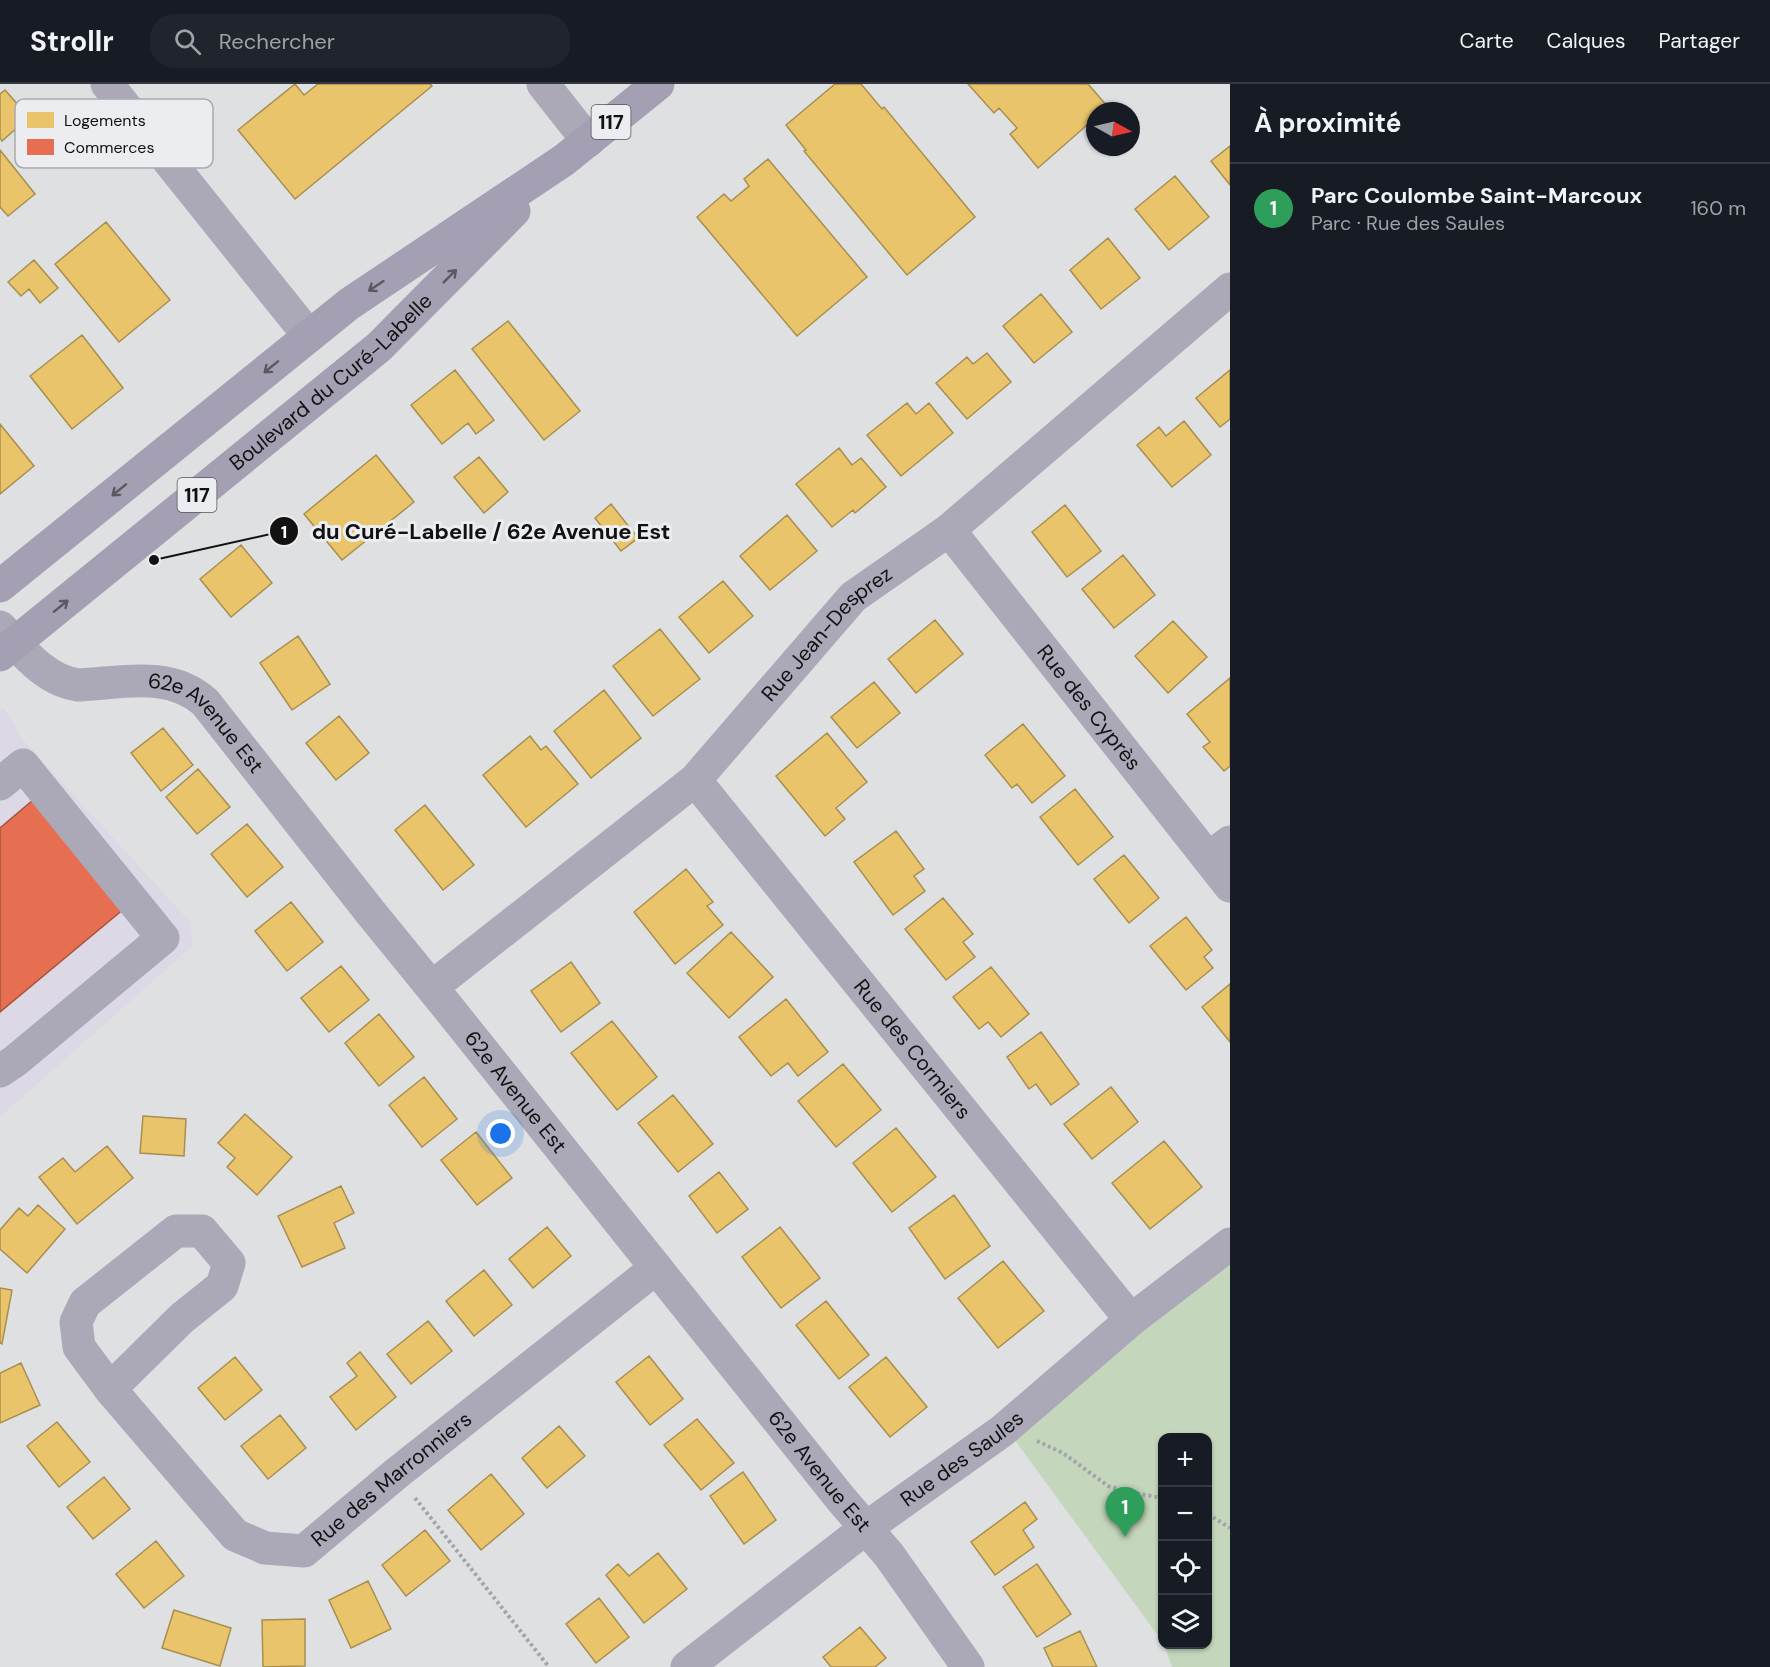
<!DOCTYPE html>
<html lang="fr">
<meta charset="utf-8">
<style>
body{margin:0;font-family:"DM Sans",sans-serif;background:#20242c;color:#f1f3f6}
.controls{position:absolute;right:18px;bottom:18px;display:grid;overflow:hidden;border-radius:12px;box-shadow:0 2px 4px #0004}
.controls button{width:54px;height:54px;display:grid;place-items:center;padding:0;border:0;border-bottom:2px solid #363941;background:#171b24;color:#f1f3f6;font:30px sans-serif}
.compass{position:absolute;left:1086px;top:18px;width:54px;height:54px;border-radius:50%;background:#171b24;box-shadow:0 2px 4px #0004;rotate:98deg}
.you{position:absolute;left:501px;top:1050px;width:21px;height:21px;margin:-15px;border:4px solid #fff;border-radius:50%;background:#1a73e8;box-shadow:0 0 0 9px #1a73e833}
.badge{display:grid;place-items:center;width:39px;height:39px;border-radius:50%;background:#ea580c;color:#fff;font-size:20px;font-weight:700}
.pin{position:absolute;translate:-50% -50px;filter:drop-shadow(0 2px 3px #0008)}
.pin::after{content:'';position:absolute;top:32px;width:21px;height:18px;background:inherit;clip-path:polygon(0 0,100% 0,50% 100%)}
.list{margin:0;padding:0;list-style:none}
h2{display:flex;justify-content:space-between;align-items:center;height:78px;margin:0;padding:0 24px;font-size:26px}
h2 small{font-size:20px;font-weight:400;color:#9ea1a6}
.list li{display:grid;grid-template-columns:39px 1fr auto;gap:18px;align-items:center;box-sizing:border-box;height:90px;padding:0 24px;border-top:2px solid #363941}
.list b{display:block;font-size:22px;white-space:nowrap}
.list p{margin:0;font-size:20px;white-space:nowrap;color:#9ea1a6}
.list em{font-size:20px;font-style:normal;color:#9ea1a6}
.icon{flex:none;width:33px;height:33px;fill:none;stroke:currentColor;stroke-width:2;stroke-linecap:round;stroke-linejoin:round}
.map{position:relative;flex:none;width:1230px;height:1583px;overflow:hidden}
header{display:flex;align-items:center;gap:36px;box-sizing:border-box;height:84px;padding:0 30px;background:#171b24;border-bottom:2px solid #363941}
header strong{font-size:28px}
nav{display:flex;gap:33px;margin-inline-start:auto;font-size:21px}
.search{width:420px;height:54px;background:#20242c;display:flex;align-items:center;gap:15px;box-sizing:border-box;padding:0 21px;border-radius:24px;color:#9ea1a6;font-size:22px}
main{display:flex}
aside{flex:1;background:#171b24}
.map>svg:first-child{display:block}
.commercial{fill:#dcd8e5}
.green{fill:#c4d6bc}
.homes{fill:#e9c46a;stroke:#a88f50;stroke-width:1.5}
.shops{fill:#e76f51;stroke:#a7533e;stroke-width:1.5}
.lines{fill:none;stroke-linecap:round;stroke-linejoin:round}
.path{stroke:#a4a3ac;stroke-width:4;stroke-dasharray:3 3;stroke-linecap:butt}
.minor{stroke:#aba8b8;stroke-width:33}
.major{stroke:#a49fb2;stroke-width:33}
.oneway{stroke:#5b5862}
.labels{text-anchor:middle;stroke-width:6;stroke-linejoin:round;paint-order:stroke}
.shield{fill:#ebedf0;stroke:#535455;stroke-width:1.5}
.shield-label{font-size:20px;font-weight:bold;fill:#121213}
.street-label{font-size:21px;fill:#121213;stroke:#ebedf0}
.key{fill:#ebedf0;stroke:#aaabae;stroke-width:1.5}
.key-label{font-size:16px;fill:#121213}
.leader{fill:none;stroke:#121213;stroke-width:2}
.callout-dot{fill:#121213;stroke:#ebedf0;stroke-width:2}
.mark-label{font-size:18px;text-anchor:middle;font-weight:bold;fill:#fff}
.callout-label{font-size:22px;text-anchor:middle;font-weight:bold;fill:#121213;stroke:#ebedf0;stroke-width:6;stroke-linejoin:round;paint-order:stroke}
</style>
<header>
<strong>Strollr</strong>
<div class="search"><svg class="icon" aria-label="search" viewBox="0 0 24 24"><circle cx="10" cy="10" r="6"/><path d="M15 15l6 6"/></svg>Rechercher</div>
<nav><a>Carte</a><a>Calques</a><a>Partager</a></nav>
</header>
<main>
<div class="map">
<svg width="1230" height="1583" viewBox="0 0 1230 1583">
<rect width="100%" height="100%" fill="#dfe0e2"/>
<path class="commercial" d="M4 624 23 656 191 839 192 862 0 1033V627Z"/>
<path class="green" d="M1230 1161V1583H1172L1164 1561 1208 1560V1354H1162V1557L1006 1344Z"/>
<path class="homes" d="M295 0 304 11 318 0H430L432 2 295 115 238 46Z
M835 0H861L882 25 884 23 975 133 907 191 804 67 806 66 786 41Z
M968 0H1088L1108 23 1103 27H1095V34L1038 84 1010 50 1017 44 999 24 994 29Z
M5 6 29 33 2 57 0 54V10Z
M1230 62V101L1211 77Z
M0 66 35 110 8 132 0 123Z
M768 75 867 193 797 252 697 133 724 110 731 117 749 102 744 95Z
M1175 92 1209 133 1169 166 1135 125Z
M106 138 170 216 119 258 55 180Z
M1108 154 1140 194 1101 225 1070 186Z
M34 176 58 204 40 219 29 205 21 212 8 198Z
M1041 210 1072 248 1034 279 1003 242Z
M508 237 580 327 544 356 472 265Z
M82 251 123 304 72 345 30 292Z
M987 269 1011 298 967 335 936 299 967 273 973 280Z
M455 286 494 336 476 350 468 339 442 360 411 321Z
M1230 286V335L1220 343 1196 314Z
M907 319 916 330 929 319 953 349 901 392 867 351Z
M1184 337 1211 371 1172 403 1137 361 1159 343 1166 352Z
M0 340 34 382 0 410Z
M839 364 852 381 861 374 886 403 855 429 853 426 832 443 796 400Z
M376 371 414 418 342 476 304 430Z
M479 373 508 408 484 429 454 393Z
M611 420 638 454 621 467 595 434Z
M1065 421 1101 467 1067 493 1032 448Z
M787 431 817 467 770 506 740 472Z
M241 461 272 499 231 533 200 495Z
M1123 471 1155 511 1114 544 1082 505Z
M723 497 753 532 709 569 679 533Z
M935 536 963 570 916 609 888 575Z
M1173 537 1207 573 1168 609 1135 572Z
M660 545 700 595 653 632 613 582Z
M298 552 330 600 292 626 260 579Z
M1230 594V682L1224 687 1203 663 1210 658 1187 630Z
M874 598 900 629 857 664 831 633Z
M604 606 641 654 591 694 554 647Z
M339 632 369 669 336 696 306 659Z
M1023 640 1065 692 1032 719 1017 700 1012 704 985 671Z
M163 644 193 681 161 707 131 669Z
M827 649 867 698 836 724 845 735 825 752 776 692Z
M530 652 541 666 546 662 578 700 526 743 483 691Z
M198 685 230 723 197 750 166 713Z
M1075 705 1113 753 1078 781 1040 733Z
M425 721 474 781 443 806 395 746Z
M247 740 283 783 247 813 211 770Z
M896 747 924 785 914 792 925 807 893 831 854 778Z
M1124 771 1159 814 1129 839 1094 795Z
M686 785 713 818 707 822 723 841 675 880 634 828Z
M943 814 973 850 963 858 975 873 946 896 905 845Z
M291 818 323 858 287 887 255 847Z
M1186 833 1212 866 1204 873 1213 884 1186 906 1150 862Z
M731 848 773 893 729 934 687 889Z
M571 878 600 919 561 948 531 907Z
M341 882 369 916 329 948 301 914Z
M991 883 1029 930 1001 953 988 938 979 945 953 913Z
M1230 900V958L1202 923Z
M786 915 828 968 798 992 788 979 771 992 739 953Z
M379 930 414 973 379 1002 345 959Z
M612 937 657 993 617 1026 571 969Z
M1041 948 1079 1000 1051 1021 1036 1000 1029 1005 1007 973Z
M843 980 881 1026 836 1063 798 1017Z
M424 993 457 1035 422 1063 389 1021Z
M1111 1003 1138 1038 1092 1075 1064 1040Z
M673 1011 713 1060 678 1088 638 1039Z
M245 1030 292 1073 257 1111 227 1083 235 1074 218 1059Z
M143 1032 186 1035 184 1072 140 1069Z
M896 1044 936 1093 892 1128 853 1079Z
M476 1048 512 1094 477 1121 441 1076Z
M1164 1057 1202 1103 1150 1145 1112 1099Z
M107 1062 133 1094 77 1140 39 1093 63 1074 75 1088Z
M719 1088 748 1125 717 1149 689 1112Z
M341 1102 354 1129 334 1139 345 1164 302 1183 278 1132Z
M954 1111 990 1162 945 1195 909 1144Z
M38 1121 65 1145 27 1189 0 1165V1146L19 1124 28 1132Z
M547 1143 571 1172 533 1204 509 1175Z
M780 1143 820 1194 781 1224 742 1173Z
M1003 1177 1044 1227 998 1264 958 1214Z
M484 1186 512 1221 474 1252 446 1217Z
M0 1204 12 1206 2 1260 0 1259Z
M826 1217 869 1271 839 1295 796 1241Z
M428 1237 452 1267 411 1300 387 1270Z
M360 1268 396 1313 356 1346 330 1313 357 1292 347 1279Z
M649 1272 683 1315 650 1341 616 1298Z
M235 1273 262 1306 225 1336 198 1304Z
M886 1273 927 1323 890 1353 849 1303Z
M21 1279 40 1321 0 1339V1289Z
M280 1331 306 1364 268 1395 241 1362Z
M697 1335 734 1379 701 1406 664 1361Z
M57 1338 90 1378 59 1403 27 1362Z
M559 1342 585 1372 547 1404 522 1374Z
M743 1388 776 1436 744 1460 710 1412Z
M491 1390 524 1430 481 1466 448 1426Z
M104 1393 130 1425 93 1455 67 1423Z
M1025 1418 1037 1435 1023 1446 1034 1463 995 1491 971 1458Z
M425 1446 450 1477 406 1512 382 1481Z
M156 1457 184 1492 144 1524 116 1490Z
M658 1469 687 1505 644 1539 606 1491 618 1480 629 1492Z
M1037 1480 1071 1530 1037 1553 1003 1503Z
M368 1497 391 1545 351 1564 329 1516Z
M599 1514 629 1553 596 1579 566 1540Z
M174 1526 231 1544 220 1582 162 1564Z
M305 1535V1582L263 1583 262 1536Z
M860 1543 886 1574 875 1583H831L823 1573Z
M1080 1547 1097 1583H1053L1044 1564Z"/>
<path class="shops" d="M33 716 125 824 0 928V744Z"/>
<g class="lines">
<path class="path" d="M1037 1357 1063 1369 1108 1402 1129 1408 1162 1414
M415 1414 549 1583
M1208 1430 1230 1444"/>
<g class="minor">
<path d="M107 0 309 252"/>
<path d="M543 0 588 57"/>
<path id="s1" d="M949 446 1230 802"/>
<path id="s2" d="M0 543C22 566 45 597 78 601 122 599 169 586 205 618L371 829 450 926 841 1415 889 1471 968 1583"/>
<path id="s3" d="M695 696 1131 1236"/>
<path d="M0 700 23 681 163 854 15 977 0 987"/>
<path d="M1208 774 1230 758"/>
<path id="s4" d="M432 903 695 696 853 513 949 446 1230 205"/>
<path id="s5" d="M110 1305 182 1234 222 1202 229 1179 202 1147H176L85 1219 76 1238 79 1263 110 1305 235 1451 265 1464 304 1467 397 1389 656 1184"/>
<path id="s6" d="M687 1583 866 1444 1002 1347 1131 1236 1230 1160"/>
</g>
<g class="major">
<path d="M0 502 349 220 564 76 658 0"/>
<path id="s7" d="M0 571 379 263 514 127"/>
</g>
</g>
<defs><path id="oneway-shaft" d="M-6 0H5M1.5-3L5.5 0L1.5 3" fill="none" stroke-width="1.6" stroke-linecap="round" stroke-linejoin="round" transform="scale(1.5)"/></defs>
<g class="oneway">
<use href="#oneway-shaft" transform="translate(450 192) rotate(-45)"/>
<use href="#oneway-shaft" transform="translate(376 202) rotate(146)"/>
<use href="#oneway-shaft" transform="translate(271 283) rotate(141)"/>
<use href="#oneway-shaft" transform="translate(119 406) rotate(141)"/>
<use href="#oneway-shaft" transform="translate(61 522) rotate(-39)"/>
</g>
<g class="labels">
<g class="shield">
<rect x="591.5" y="21" width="39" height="34" rx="4.5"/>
<rect x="177.5" y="394" width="39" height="34" rx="4.5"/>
</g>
<g class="shield-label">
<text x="611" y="45">117</text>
<text x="197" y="418">117</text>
</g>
<g class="street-label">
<text dy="7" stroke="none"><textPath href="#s7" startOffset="429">Boulevard du Curé-Labelle</textPath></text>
<text dy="7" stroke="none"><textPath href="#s4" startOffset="532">Rue Jean-Desprez</textPath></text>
<text dy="7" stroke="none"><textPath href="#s1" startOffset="226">Rue des Cyprès</textPath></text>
<text dy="7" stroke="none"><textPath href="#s2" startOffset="244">62e Avenue Est</textPath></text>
<text dy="7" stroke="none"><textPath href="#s3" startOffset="346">Rue des Cormiers</textPath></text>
<text dy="7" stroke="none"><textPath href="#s2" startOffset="730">62e Avenue Est</textPath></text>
<text dy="7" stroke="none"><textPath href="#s6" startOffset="345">Rue des Saules</textPath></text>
<text dy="7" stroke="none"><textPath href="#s2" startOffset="1216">62e Avenue Est</textPath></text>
<text dy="7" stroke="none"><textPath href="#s5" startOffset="836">Rue des Marronniers</textPath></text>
</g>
</g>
<rect x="15" y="15" width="198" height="69" rx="9" class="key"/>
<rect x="27" y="28" width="27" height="16" fill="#e9c46a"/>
<rect x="27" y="55" width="27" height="16" fill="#e76f51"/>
<g class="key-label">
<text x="64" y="42">Logements</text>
<text x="64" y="69">Commerces</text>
</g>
<path class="leader" d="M154 476L284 447"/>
<g class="callout-dot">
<circle cx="154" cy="476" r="6"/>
<circle cx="284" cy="447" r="15"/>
</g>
<g class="mark-label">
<text x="284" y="454">1</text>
</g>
<g class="callout-label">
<text x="491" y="455">du Curé-Labelle / 62e Avenue Est</text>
</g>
</svg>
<div class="controls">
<button>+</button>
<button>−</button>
<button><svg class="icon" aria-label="locate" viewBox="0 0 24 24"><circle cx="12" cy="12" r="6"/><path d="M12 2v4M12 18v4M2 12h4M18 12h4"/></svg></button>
<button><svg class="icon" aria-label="layers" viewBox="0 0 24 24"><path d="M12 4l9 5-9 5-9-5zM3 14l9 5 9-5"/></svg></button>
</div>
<svg class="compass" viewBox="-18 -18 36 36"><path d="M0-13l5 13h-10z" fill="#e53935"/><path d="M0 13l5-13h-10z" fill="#9ea1a6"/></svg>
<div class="you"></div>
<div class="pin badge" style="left:1125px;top:1453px;background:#2e9e5b">1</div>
</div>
<aside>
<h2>À proximité<small></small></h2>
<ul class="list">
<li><span class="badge" style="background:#2e9e5b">1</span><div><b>Parc Coulombe Saint-Marcoux</b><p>Parc · Rue des Saules</p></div><em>160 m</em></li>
</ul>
</aside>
</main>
